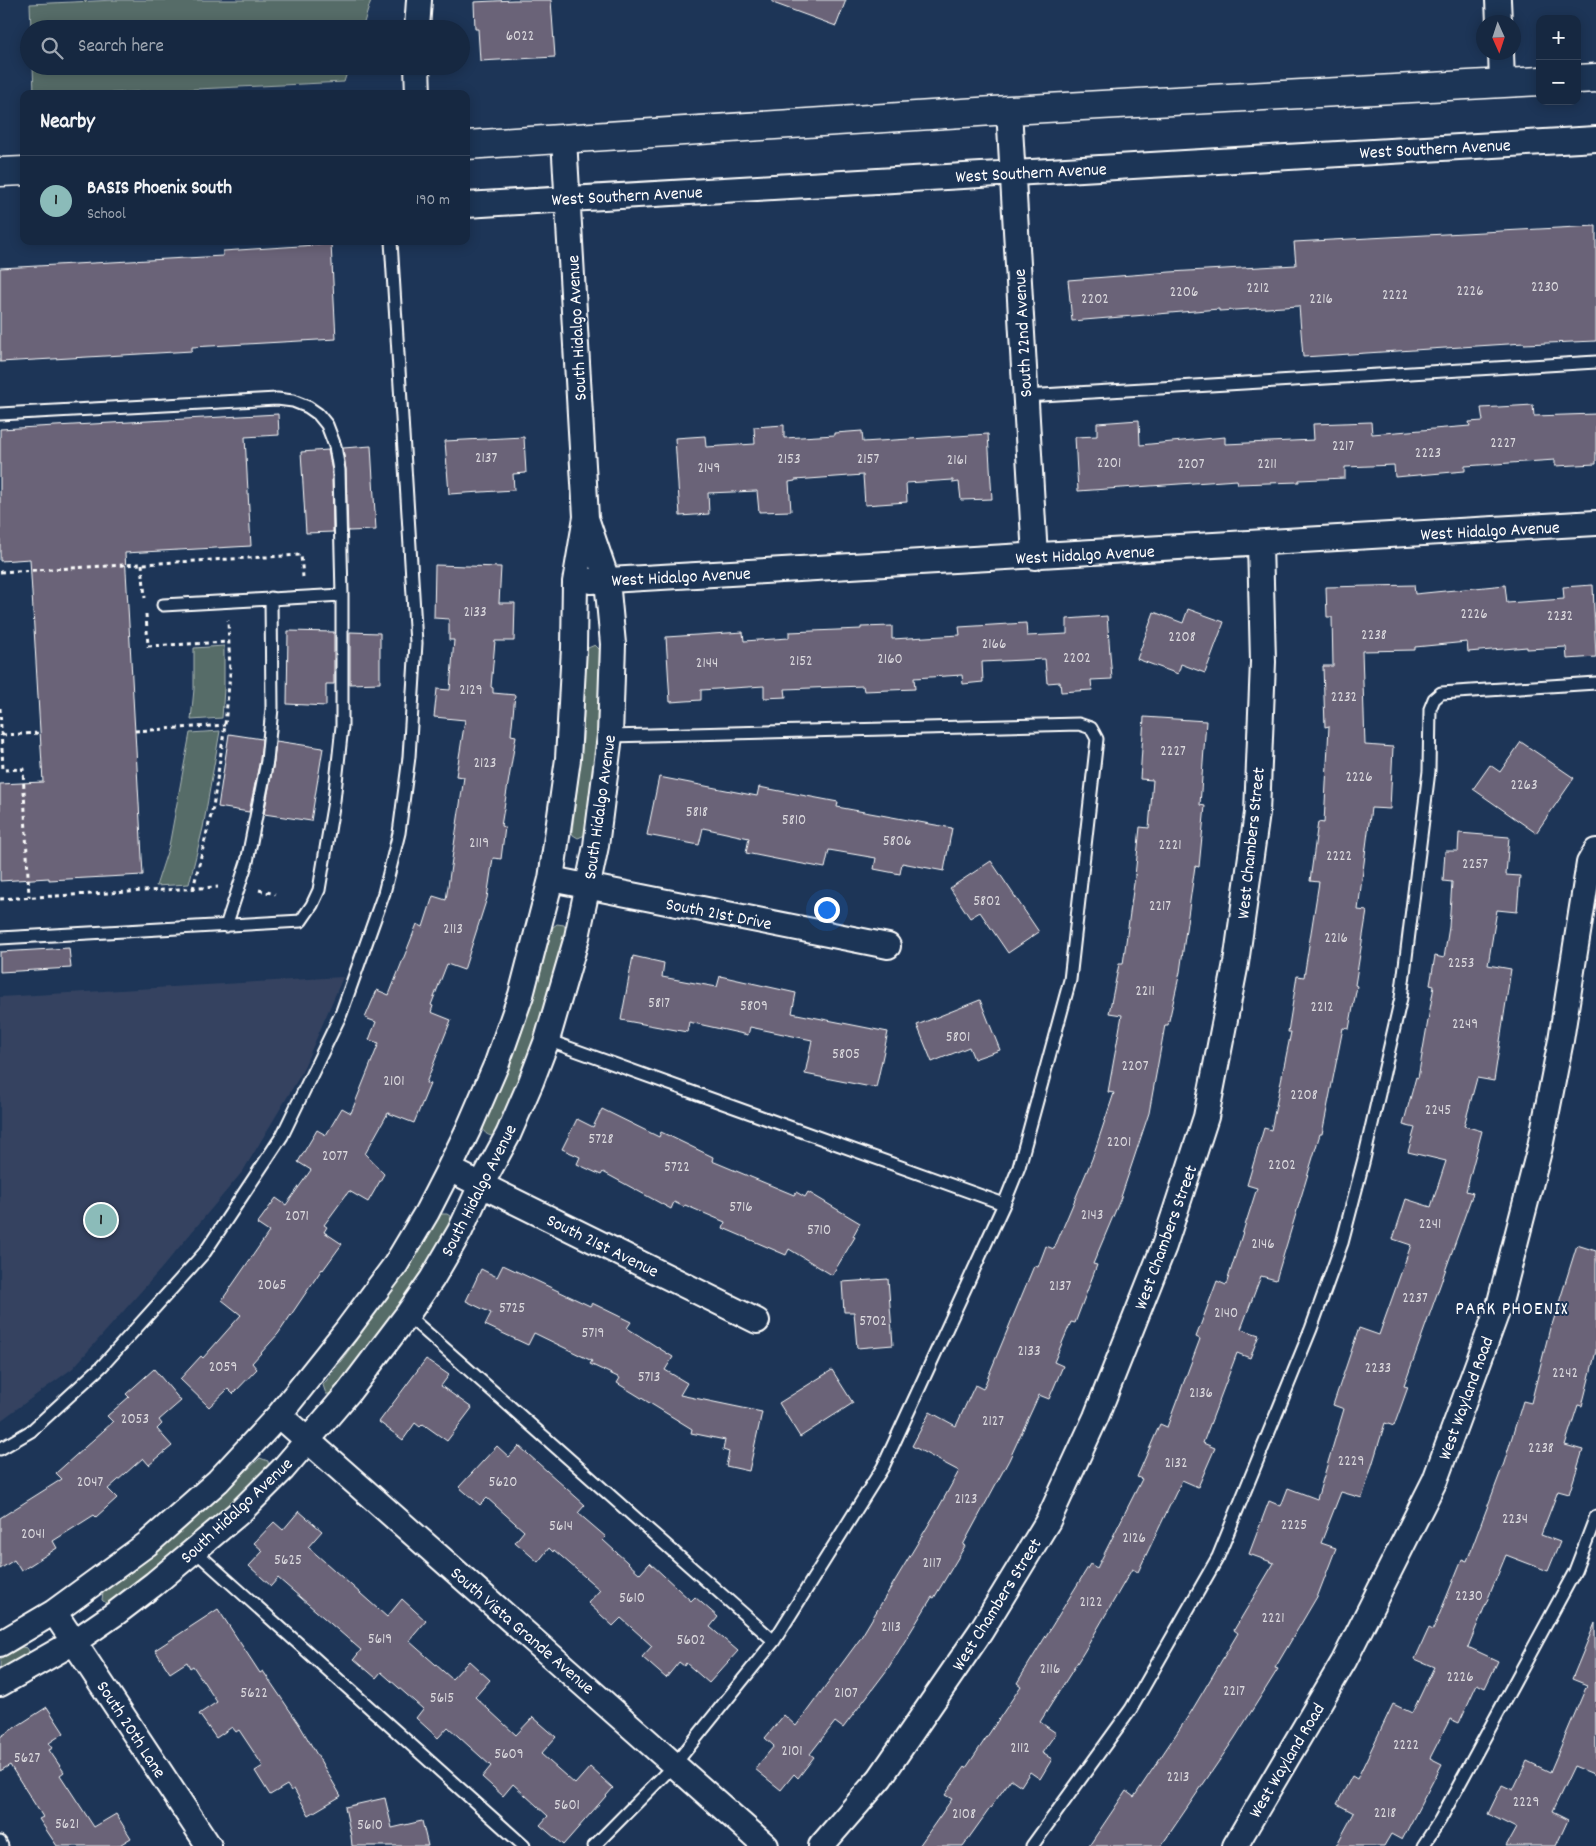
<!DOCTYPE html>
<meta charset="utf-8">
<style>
body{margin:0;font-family:Dekko,sans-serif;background:#23344c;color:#f1f3f6}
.controls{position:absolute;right:15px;top:15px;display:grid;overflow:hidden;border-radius:10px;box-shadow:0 2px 12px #0003}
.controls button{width:45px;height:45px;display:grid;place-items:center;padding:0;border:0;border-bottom:1px solid #35445a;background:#162841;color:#f1f3f6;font:25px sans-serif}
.compass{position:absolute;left:1476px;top:15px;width:45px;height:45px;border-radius:50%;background:#162841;box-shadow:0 2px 12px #0003;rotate:177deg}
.you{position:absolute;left:826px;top:909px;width:18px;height:18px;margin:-12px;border:4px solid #fff;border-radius:50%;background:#1a73e8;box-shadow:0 0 0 8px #1a73e833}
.badge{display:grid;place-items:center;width:32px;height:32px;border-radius:50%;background:#8bbbb9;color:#111;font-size:16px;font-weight:700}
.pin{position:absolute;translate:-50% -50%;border:2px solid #fff;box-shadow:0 1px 5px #0006}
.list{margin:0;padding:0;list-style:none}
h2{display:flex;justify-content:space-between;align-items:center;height:65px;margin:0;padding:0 20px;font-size:21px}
h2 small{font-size:16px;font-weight:400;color:#9ea6b1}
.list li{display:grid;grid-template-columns:32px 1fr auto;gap:15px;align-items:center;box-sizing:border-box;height:90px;padding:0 20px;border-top:1px solid #35445a}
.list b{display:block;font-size:19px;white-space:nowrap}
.list p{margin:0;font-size:16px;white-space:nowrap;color:#9ea6b1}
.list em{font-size:16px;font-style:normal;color:#9ea6b1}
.icon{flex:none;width:28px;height:28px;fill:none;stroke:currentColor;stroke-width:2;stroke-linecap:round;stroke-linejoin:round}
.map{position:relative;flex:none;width:1596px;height:1846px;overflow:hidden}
.search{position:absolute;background:#162841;box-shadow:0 2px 12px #0003;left:20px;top:20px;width:450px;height:55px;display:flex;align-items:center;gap:12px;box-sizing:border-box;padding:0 18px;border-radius:28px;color:#9ea6b1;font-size:19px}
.panel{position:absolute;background:#162841;box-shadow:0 2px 12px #0003;left:20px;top:90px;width:450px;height:155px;border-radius:10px}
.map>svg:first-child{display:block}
.built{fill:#344361}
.green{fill:#566c68;stroke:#aab6b4}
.building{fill:#6a6478;stroke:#fff}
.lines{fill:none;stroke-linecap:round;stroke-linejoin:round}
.service-casing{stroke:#fff;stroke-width:15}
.minor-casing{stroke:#fff;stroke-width:28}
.secondary-casing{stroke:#fff;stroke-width:31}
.path{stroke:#fff;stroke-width:3;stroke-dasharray:4 4;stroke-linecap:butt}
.service{stroke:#1d3557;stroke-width:11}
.minor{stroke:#1d3557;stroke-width:24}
.secondary{stroke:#1d3557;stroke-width:28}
.labels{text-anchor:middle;stroke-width:4;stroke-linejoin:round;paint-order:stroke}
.number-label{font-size:15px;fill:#dad8dd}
.street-label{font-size:18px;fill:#fff;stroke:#1d3557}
.neighbourhood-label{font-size:19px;letter-spacing:1px;fill:#fff;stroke:#1d3557}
</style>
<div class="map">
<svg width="1596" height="1846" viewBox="0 0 1596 1846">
<rect width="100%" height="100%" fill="#1d3557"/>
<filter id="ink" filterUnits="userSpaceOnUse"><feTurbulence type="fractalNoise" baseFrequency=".02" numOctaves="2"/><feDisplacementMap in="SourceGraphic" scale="10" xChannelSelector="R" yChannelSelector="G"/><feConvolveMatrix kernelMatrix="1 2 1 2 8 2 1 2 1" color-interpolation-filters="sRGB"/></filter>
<g filter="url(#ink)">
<path class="built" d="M343 977 301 1074 243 1171 160 1270 73 1368 0 1421V997Z"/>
<path class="green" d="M115 0H371L362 29H31L30 4Z
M33 66H349L344 82 92 94H34Z
M595 645 601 651C601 712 595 772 587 833L585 835 578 838 573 835 572 832 583 739 586 651 588 648Z
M224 646V689L222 718 191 720 194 689V648Z
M220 731 203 828 189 884 156 886 169 846 190 733Z
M557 924 564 925 567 932 535 1040 497 1133 492 1136C487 1135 484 1133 483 1128L521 1035 553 927Z
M441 1214H447L450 1216 452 1224 420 1277 335 1394H326L323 1385 387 1299 437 1217Z
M260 1458 268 1461 269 1468 186 1548 110 1604H107L102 1600 103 1592 130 1573 193 1521Z
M22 1647 27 1648 31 1654 0 1674V1659Z"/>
<path class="building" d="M514 0H551L555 57 480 61 478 29H475L474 2Z
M773 0H846L836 26 773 3Z
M1596 226V341L1524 344V343L1303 357 1299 306 1219 311V309L1072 321 1068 280 1170 272 1296 265 1294 242Z
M331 244 336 339 192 347V351L0 362V268L223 256V251Z
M1533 405 1534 416 1596 414V464L1555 466V460L1465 466V471L1395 477 1394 465 1345 467V478L1299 480V482L1238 484 1237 480 1078 491 1075 437 1097 436V423L1139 420 1140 445 1225 437V444L1314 440 1313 424 1371 422 1372 434 1470 426 1469 422 1483 421 1481 408Z
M278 414 279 435 245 437 251 546 125 553 143 875 49 880V878L0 881V784L43 782 30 559 0 561V429Z
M784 425V438L835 435V433L862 431 863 442 988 434 992 499 961 500 959 482 953 483V480L906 483 907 502 865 505 863 475 795 480V481L789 482 791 511 759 512 757 491 708 493 709 514 680 516 675 438 705 436 706 447 755 444 754 427Z
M524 437 526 473 513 474 514 490 449 494 445 441Z
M371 446 376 530 348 531 346 470 343 448Z
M328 450 332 471 333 532 306 533 301 452Z
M435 565 501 567 499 603H515L514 641H495L491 687 493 688V693L515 695 511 735 516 736 501 826 505 827 501 859 493 858 487 898 464 970 447 964 431 1005 433 1006 431 1012 451 1020 426 1083 430 1084 414 1123 388 1113 365 1154 384 1174 368 1202 349 1191 324 1225 327 1227 324 1232 342 1244 323 1270 322 1269 278 1334 252 1363 257 1369 233 1394 228 1389 209 1407 180 1379 201 1356 203 1358 241 1315 222 1300 269 1232 257 1224 276 1198 286 1205 311 1170 298 1162 317 1130 326 1135 342 1108 351 1113 379 1043 369 1040 376 1022 365 1018 377 990 389 995 417 924 423 927 433 896 446 900 464 777 456 776 465 720 434 717 437 689 450 690 454 640H449V619L434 618Z
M1414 585 1415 594 1505 585 1507 603 1564 599 1563 587 1593 585 1596 657 1567 659 1566 647 1527 649V647L1468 652 1467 642 1415 647V650L1362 651 1365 745 1393 747 1390 809 1371 808 1358 910 1367 911 1355 985 1357 986 1349 1029 1343 1028 1322 1134H1320L1276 1280 1261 1276 1241 1329 1259 1335 1250 1358 1237 1353 1203 1443 1215 1448 1198 1487 1182 1480 1138 1572 1132 1569 1084 1652 1040 1722 1056 1733 1042 1753 1052 1759 1040 1779 1030 1772 1021 1786 1011 1779 963 1846H919L952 1799 945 1795 965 1767 966 1768 1021 1686 1017 1683 1090 1564 1097 1568 1142 1479 1137 1477 1160 1424 1167 1427 1200 1339 1196 1337 1217 1281 1226 1285 1257 1188 1247 1185 1264 1128 1271 1130 1291 1032H1288L1297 976 1304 977 1319 882 1310 881 1318 822 1324 823 1329 726 1325 727 1323 666H1333L1332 617H1327L1326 587Z
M1188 609 1224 622 1205 673 1181 664 1178 674 1137 659 1154 612 1183 623Z
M1107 616 1112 679 1091 680 1092 690 1061 692 1060 682 1047 683 1045 659 982 662 983 682 963 684 962 675 914 678 915 689 864 691 863 686 785 689 786 697 764 698V686L701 690V700L670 702 666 637 743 632 744 641 789 638V632L861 629V627L892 626V639L960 635 959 627 1026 623 1027 636 1067 634V619Z
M288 631 334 632V684H326V706L287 704Z
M350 632 380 633V683L350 684Z
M1144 717 1206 721 1200 805 1205 806 1199 867 1195 866 1180 972 1168 1025H1165L1149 1113 1120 1200 1093 1264 1097 1265 1075 1323 1071 1322 1054 1362 1063 1366 1049 1399 1039 1395 1009 1460 963 1545 965 1546 934 1598 932 1597 887 1670 843 1728 835 1722 810 1754 814 1757 798 1778 794 1774 781 1790 755 1769 774 1746 765 1738 784 1715 796 1726 860 1639 938 1509 959 1471 912 1446 930 1412 956 1426 975 1385 983 1389 1034 1266 1038 1267 1046 1246 1054 1249 1092 1159 1114 1093 1108 1092 1122 1015 1109 1013 1119 964H1123L1135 876 1140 827 1149 828 1153 780 1140 779Z
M229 734 262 739 260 760 249 812 218 807Z
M276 741 323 748 311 821 264 814 274 762Z
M1521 742 1574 778 1536 833 1473 789 1490 765 1500 772Z
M659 777 757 796 759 787 838 802 837 807 952 828 944 871 902 863 900 874 874 869 876 858 829 850 825 868 781 860 746 853 749 838 703 828 699 845 647 835Z
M1459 833 1509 837 1506 875 1520 876 1517 912 1497 910 1488 965 1511 969 1494 1081 1477 1078 1464 1126 1482 1131 1466 1191 1473 1193 1404 1386 1408 1387 1394 1426 1385 1423 1362 1498 1341 1492 1321 1543 1336 1548 1318 1595 1275 1668 1278 1669 1234 1739 1161 1846H1089L1126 1791 1134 1797 1191 1712 1238 1633 1234 1630 1274 1563 1249 1554 1269 1501 1281 1506 1288 1488 1317 1499 1344 1409 1333 1405 1359 1328 1379 1335 1411 1245 1393 1239 1406 1199 1431 1207 1446 1161 1408 1152 1415 1128 1403 1125 1416 1077 1418 1078 1434 986 1430 985 1435 956 1444 958 1449 927 1452 882 1443 881 1445 851H1458Z
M991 861 1039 932 1008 953 980 912 970 918 950 888Z
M69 948 71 968 0 972V952Z
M633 956 664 963 662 977 717 987 720 976 796 993 792 1013 888 1032 876 1088 805 1074 812 1040 750 1027 748 1035 689 1022 687 1032 621 1020Z
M980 1000 1000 1050 974 1059 969 1047 932 1062 917 1025Z
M602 1109 659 1137 661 1132 713 1157 712 1161 794 1195 796 1192 805 1197 808 1192 860 1223 853 1236 855 1237 832 1275 789 1249 786 1255 723 1228 725 1222 685 1205 684 1207 674 1202 671 1209 603 1172 601 1175 577 1164 580 1157 562 1149 577 1119 593 1127Z
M1577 1245 1596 1251V1351L1582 1406 1578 1405 1565 1445 1583 1450 1569 1494 1558 1491 1541 1535 1560 1542 1548 1571 1506 1555 1468 1647 1498 1661 1485 1688 1477 1684 1459 1723 1450 1719 1430 1758 1442 1764 1402 1840 1391 1834 1384 1846H1336L1354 1813 1337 1804 1352 1776 1357 1779 1393 1704 1412 1713 1434 1667 1415 1659 1429 1628 1433 1630 1462 1559 1467 1561 1504 1463 1523 1401 1531 1403 1551 1324 1552 1325Z
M503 1265 590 1306 592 1303 631 1322 627 1328 673 1357 665 1370 687 1383 680 1395 762 1412 749 1471 726 1466 729 1452 723 1450 725 1440 691 1433 692 1429 617 1383 620 1378 590 1364 592 1361 534 1333 528 1345 485 1325 491 1313 466 1301 481 1269 497 1277Z
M888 1279 893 1345 857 1348 854 1312H844L842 1282Z
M426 1359 449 1375 441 1386 472 1408 447 1441 423 1424 420 1427 415 1423 403 1440 379 1422Z
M154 1369 181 1401 159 1420 162 1424 157 1429 172 1446 149 1465 143 1458 108 1489 117 1498 96 1517 94 1515 53 1541 57 1548 21 1571 14 1560 0 1569V1518L62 1479 56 1473 113 1422 107 1416 129 1397 126 1394Z
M832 1370 853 1403 800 1437 779 1403Z
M497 1446 509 1457 519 1446 585 1505 578 1513 606 1537 603 1540 640 1574 650 1563 691 1601 695 1597 718 1617 710 1627 738 1651 709 1683 686 1663 684 1666 679 1662 666 1678 642 1657 652 1646 621 1618 613 1626 588 1603 600 1590 554 1550 553 1552 549 1548 538 1562 515 1542 524 1531 487 1498 480 1505 459 1487Z
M299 1511 322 1531 308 1547 387 1617 402 1599 426 1621 409 1641 452 1679 469 1661 490 1680 475 1697 516 1735 533 1717 556 1737 541 1754 575 1784 590 1767 613 1788 563 1845 540 1825 548 1816 513 1784 503 1796 482 1777 491 1766 448 1727 438 1738 416 1718 423 1709 381 1672 376 1678 354 1659 361 1650 278 1578 271 1586 249 1566 263 1551 254 1543 274 1522 283 1530Z
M218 1609 260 1673 263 1671 299 1724 341 1796 309 1815 294 1789 291 1791 287 1785 270 1795 255 1771 263 1766 239 1730 236 1732 232 1727 216 1738 199 1714 217 1702 193 1666 190 1668 187 1662 170 1673 155 1650Z
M1595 1623 1596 1775 1574 1766 1552 1812 1568 1820 1556 1846H1506L1516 1828 1488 1814 1502 1785 1513 1790 1527 1761 1550 1772 1587 1685 1572 1679Z
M47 1707 64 1733 49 1743 53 1748 49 1750 64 1772 60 1775 94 1827 116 1814 131 1838 118 1846H57L39 1819 43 1817 10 1765 0 1771V1737Z
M385 1798 392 1828 422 1821 428 1846H352L351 1836 345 1807Z"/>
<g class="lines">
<defs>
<path id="service" d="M1025 396 1596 362
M0 414 277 399 293 401 308 407 318 414 327 425 335 446 339 470 342 595V726L334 801 319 890 312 905 301 921 0 938
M163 605 342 595
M226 926 247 862 267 761 272 708 271 598
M547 1040 1004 1204
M407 1315 774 1641
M0 1449 31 1431 102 1366 205 1252 282 1136 341 1014 384 893 399 833 409 757 416 643 391 241
M194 1550 524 1846
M0 1842 2 1846
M594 1846 675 1764 774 1641 883 1467 1004 1204 1019 1167 1070 980 1097 739 1091 728 1079 724 610 736
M1032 1846 1131 1709 1218 1557 1311 1329 1342 1243 1364 1159 1401 998 1429 771 1430 709 1434 699 1441 693 1596 683
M1423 1846 1440 1820 1575 1571 1596 1516"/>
<path id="minor" d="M1498 0 1499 22
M417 29 419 0
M1501 52 1502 83
M417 66 418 94
M1009 110 1035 557
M466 205 1596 139
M591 581 1596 523
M551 879 888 946
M449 1169 757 1321
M279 1415 766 1846
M54 1612 209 1846
M0 1644 54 1612 147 1544 218 1481 279 1415 346 1331 396 1264 427 1212 449 1169 468 1130 497 1063 521 995 551 879 568 759 574 648 575 582 586 517 564 139
M0 1684 74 1642 116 1613 154 1584 240 1512 283 1469 348 1393 407 1315 432 1279 460 1231 481 1185 508 1135 531 1082 547 1040 577 937 596 846 610 736 613 644 607 580 587 521
M821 1846 880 1778 981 1631 1048 1521 1096 1417 1164 1246 1206 1117 1236 963 1257 813 1263 662 1260 543
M1235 1846 1344 1661 1435 1480 1499 1306 1540 1147 1561 1040 1589 863 1596 851"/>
<path id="secondary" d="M1577 79 1596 78
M466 145 1009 110 1540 81
M0 172 24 171"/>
</defs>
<use href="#service" class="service-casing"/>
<use href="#minor" class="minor-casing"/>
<use href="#secondary" class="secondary-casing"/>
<path class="path" d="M142 564 145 598
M0 572 301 555 303 577
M146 614 148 646 229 642
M0 708 3 770 23 769 29 897
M135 731 225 725
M2 735 41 733
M193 889 213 807 225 725 230 674 228 620
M259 890 275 894
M0 899 218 887"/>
<use href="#service" class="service"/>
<use href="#minor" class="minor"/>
<use href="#secondary" class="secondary"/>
</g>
</g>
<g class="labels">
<g class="number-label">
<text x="520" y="40">6022</text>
<text x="1545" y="291">2230</text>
<text x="1258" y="292">2212</text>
<text x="1470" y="295">2226</text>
<text x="1184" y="296">2206</text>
<text x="1395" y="299">2222</text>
<text x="1095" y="303">2202</text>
<text x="1321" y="303">2216</text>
<text x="1503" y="447">2227</text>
<text x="1343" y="450">2217</text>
<text x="1428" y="457">2223</text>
<text x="486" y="462">2137</text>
<text x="789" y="463">2153</text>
<text x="868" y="463">2157</text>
<text x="957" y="464">2161</text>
<text x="1109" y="467">2201</text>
<text x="1191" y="468">2207</text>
<text x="1267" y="468">2211</text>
<text x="709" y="472">2149</text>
<text x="475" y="616">2133</text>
<text x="1474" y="618">2226</text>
<text x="1560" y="620">2232</text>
<text x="1374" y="639">2238</text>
<text x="1182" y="641">2208</text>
<text x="994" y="648">2166</text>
<text x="1077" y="662">2202</text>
<text x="890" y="663">2160</text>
<text x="801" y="665">2152</text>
<text x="707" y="667">2144</text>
<text x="471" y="694">2129</text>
<text x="1344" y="701">2232</text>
<text x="1173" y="755">2227</text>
<text x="485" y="767">2123</text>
<text x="1359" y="781">2226</text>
<text x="1524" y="789">2263</text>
<text x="697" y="816">5818</text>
<text x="794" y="824">5810</text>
<text x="897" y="845">5806</text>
<text x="479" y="847">2119</text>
<text x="1170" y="849">2221</text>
<text x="1339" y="860">2222</text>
<text x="1475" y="868">2257</text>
<text x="987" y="905">5802</text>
<text x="1160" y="910">2217</text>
<text x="453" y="933">2113</text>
<text x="1336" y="942">2216</text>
<text x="1461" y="967">2253</text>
<text x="1145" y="995">2211</text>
<text x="659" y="1007">5817</text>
<text x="754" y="1010">5809</text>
<text x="1322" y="1011">2212</text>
<text x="1465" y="1028">2249</text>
<text x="958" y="1041">5801</text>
<text x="846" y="1058">5805</text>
<text x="1135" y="1070">2207</text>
<text x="394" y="1085">2101</text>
<text x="1304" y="1099">2208</text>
<text x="1438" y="1114">2245</text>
<text x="601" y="1143">5728</text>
<text x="1119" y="1146">2201</text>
<text x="335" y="1160">2077</text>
<text x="1282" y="1169">2202</text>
<text x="677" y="1171">5722</text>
<text x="741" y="1211">5716</text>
<text x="1092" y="1219">2143</text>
<text x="297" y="1220">2071</text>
<text x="1430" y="1228">2241</text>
<text x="819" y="1234">5710</text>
<text x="1263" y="1248">2146</text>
<text x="272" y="1289">2065</text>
<text x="1060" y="1290">2137</text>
<text x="1415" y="1302">2237</text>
<text x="512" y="1312">5725</text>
<text x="1226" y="1317">2140</text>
<text x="873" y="1325">5702</text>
<text x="593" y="1337">5719</text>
<text x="1029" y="1355">2133</text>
<text x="223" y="1371">2059</text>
<text x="1378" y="1372">2233</text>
<text x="1565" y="1377">2242</text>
<text x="649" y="1381">5713</text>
<text x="1201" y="1397">2136</text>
<text x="135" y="1423">2053</text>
<text x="993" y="1425">2127</text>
<text x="1541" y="1452">2238</text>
<text x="1351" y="1465">2229</text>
<text x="1176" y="1467">2132</text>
<text x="90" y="1486">2047</text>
<text x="503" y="1486">5620</text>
<text x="966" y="1503">2123</text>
<text x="1515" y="1523">2234</text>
<text x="1294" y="1529">2225</text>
<text x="561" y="1530">5614</text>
<text x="33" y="1538">2041</text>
<text x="1134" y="1542">2126</text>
<text x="288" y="1564">5625</text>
<text x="932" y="1567">2117</text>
<text x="1469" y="1600">2230</text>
<text x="632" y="1602">5610</text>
<text x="1091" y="1606">2122</text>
<text x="1273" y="1622">2221</text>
<text x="891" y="1631">2113</text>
<text x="380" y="1643">5619</text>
<text x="691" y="1644">5602</text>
<text x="1050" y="1673">2116</text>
<text x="1460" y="1681">2226</text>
<text x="1234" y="1695">2217</text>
<text x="254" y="1697">5622</text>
<text x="846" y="1697">2107</text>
<text x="442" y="1702">5615</text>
<text x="1406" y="1749">2222</text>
<text x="1020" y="1752">2112</text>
<text x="792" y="1755">2101</text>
<text x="509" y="1758">5609</text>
<text x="27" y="1762">5627</text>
<text x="1178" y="1781">2213</text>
<text x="1526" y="1806">2229</text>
<text x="567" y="1809">5601</text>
<text x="1385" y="1817">2218</text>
<text x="964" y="1818">2108</text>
<text x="67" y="1828">5621</text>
<text x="370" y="1829">5610</text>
</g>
<g class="street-label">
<text transform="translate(1435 148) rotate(-3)" y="6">West Southern Avenue</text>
<text transform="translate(1031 172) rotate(-3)" y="6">West Southern Avenue</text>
<text transform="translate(627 195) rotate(-3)" y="6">West Southern Avenue</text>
<text transform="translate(576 328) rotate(-93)" y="6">South Hidalgo Avenue</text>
<text transform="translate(1022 333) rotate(-93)" y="6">South 22nd Avenue</text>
<text transform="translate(1490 530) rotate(-3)" y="6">West Hidalgo Avenue</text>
<text transform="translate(1085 554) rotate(-3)" y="6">West Hidalgo Avenue</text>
<text transform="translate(681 576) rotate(-3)" y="6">West Hidalgo Avenue</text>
<text transform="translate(599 807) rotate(-82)" y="6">South Hidalgo Avenue</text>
<text transform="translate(1250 843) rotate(-84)" y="6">West Chambers Street</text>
<text transform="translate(719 913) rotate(11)" y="6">South 21st Drive</text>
<text transform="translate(478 1190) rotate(-63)" y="6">South Hidalgo Avenue</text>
<text transform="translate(1165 1237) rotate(-70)" y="6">West Chambers Street</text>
<text transform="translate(603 1245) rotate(26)" y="6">South 21st Avenue</text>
<text transform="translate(1465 1398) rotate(-70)" y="6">West Wayland Road</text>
<text transform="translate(236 1510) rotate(-43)" y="6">South Hidalgo Avenue</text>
<text transform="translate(996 1604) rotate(-58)" y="6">West Chambers Street</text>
<text transform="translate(523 1630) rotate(41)" y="6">South Vista Grande Avenue</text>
<text transform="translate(132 1729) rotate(57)" y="6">South 20th Lane</text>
<text transform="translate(1286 1760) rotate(-59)" y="6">West Wayland Road</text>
</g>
<g class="neighbourhood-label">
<text x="1512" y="1314">PARK PHOENIX</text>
</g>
</g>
</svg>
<div class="controls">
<button>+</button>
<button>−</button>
</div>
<svg class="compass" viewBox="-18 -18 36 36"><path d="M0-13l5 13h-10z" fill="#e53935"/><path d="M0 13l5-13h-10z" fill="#9ea6b1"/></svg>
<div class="you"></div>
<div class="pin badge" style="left:101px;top:1220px">1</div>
<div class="search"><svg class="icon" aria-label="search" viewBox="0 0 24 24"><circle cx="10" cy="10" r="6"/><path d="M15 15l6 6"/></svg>Search here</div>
<section class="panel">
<h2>Nearby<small></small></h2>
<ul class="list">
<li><span class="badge">1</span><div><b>BASIS Phoenix South</b><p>School</p></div><em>190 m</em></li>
</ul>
</section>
</div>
